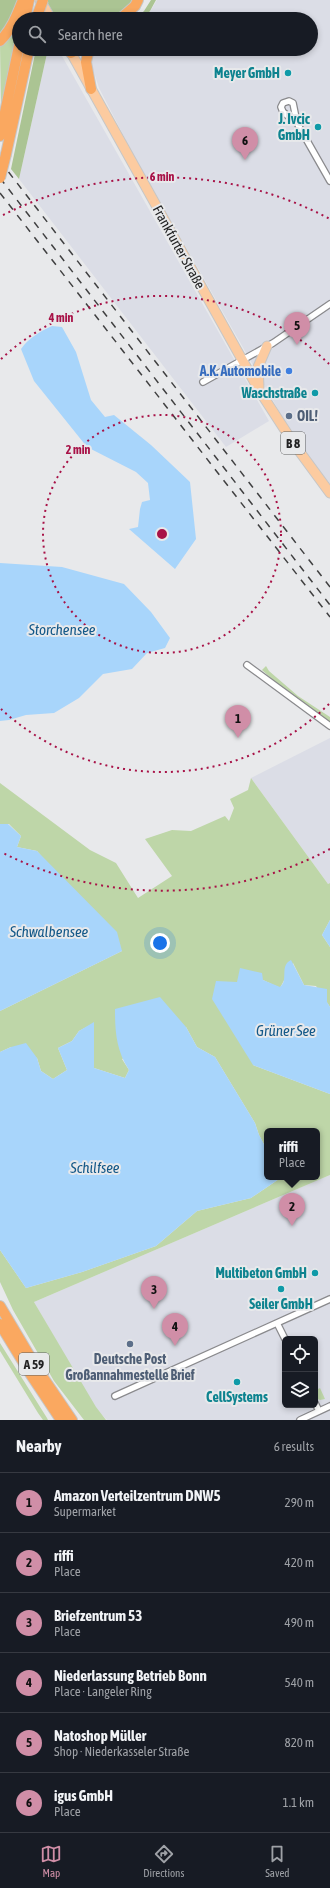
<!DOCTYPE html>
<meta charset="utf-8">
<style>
body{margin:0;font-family:"Asap Condensed",sans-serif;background:#20242c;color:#f1f3f6}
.controls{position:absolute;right:12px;bottom:12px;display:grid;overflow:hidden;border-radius:6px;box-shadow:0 2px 6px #0003}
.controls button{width:36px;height:36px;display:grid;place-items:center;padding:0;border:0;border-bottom:1px solid #363941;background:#171b24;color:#f1f3f6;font:20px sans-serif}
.you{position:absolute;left:160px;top:943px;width:14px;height:14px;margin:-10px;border:3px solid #fff;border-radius:50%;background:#1a73e8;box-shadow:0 0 0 6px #1a73e833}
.badge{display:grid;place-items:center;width:26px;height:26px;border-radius:50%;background:#d08ea7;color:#111;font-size:13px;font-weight:700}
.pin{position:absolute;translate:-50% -33px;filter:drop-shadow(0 1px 2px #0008)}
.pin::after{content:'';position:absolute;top:21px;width:14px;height:12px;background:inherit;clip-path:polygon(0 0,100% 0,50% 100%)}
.popup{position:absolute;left:264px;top:1128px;width:56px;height:52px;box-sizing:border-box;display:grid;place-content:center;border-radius:6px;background:#171b24;filter:drop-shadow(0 1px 3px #0005);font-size:13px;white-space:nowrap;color:#9ea1a6}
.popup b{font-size:15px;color:#f1f3f6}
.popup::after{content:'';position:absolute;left:50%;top:100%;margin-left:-8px;border:8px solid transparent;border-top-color:#171b24}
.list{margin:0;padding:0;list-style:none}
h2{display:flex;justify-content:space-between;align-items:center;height:52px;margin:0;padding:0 16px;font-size:17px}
h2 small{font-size:13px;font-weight:400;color:#9ea1a6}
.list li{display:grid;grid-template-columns:26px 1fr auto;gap:12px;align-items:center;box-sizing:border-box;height:60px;padding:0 16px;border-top:1px solid #363941}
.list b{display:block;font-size:15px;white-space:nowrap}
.list p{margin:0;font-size:13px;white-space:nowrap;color:#9ea1a6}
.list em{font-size:13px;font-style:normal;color:#9ea1a6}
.icon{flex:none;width:22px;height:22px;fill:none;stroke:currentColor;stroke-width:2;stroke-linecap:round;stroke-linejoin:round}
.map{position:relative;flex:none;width:330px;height:1420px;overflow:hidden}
.search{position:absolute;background:#171b24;box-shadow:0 2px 6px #0003;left:12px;right:12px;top:12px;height:44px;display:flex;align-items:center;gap:10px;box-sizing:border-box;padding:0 14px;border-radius:22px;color:#9ea1a6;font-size:15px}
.sheet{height:412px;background:#171b24}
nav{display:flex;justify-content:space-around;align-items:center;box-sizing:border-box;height:56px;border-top:1px solid #363941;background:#171b24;font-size:11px;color:#9ea1a6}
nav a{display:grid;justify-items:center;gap:2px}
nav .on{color:#d08ea7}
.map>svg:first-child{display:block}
.built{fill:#dbdde6;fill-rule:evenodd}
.green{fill:#bed6a8}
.forest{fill:#abc493}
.water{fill:#a8d5fb}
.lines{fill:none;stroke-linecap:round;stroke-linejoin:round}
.minor-casing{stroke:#8a8a8d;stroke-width:8}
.primary-casing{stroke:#c6c6c6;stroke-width:11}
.motorway-casing{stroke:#c6c6c6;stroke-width:12}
.minor{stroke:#fff;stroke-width:5.5}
.primary{stroke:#fccba0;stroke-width:9}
.motorway{stroke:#faa860;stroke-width:10}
.rail{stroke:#404041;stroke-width:1.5;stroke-dasharray:7 7;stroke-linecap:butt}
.motorway-bridge-casing{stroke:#c6c6c6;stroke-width:12;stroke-linecap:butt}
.motorway-bridge{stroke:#faa860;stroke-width:10}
.ring{fill:none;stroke:#a81247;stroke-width:2;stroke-dasharray:2 4}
.culture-dot{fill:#0f9aa8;stroke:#e8e9eb;stroke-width:1.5}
.shop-dot{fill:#3f7fe0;stroke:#e8e9eb;stroke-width:1.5}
.service-dot{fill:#5c6f8a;stroke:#e8e9eb;stroke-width:1.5}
.labels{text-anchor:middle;stroke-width:4;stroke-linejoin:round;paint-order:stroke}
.shield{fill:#e8e9eb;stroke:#5d5e5f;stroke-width:1}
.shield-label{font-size:13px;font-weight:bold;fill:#222223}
.culture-label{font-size:14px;font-weight:bold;fill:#0d838f;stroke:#e8e9eb;text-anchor:end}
.street-label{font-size:14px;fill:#222223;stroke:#e8e9eb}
.shop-label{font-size:14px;font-weight:bold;fill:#366cbe;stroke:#e8e9eb;text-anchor:end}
.service-label{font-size:14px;font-weight:bold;fill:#4e5e75;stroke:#e8e9eb;text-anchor:start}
.water-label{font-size:15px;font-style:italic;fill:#135888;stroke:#e8e9eb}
.centre{fill:#a81247;stroke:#e8e9eb;stroke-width:2}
.ring-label{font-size:12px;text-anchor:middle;font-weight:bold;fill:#a81247;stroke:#e8e9eb;stroke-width:4;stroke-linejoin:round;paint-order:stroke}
</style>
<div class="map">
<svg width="330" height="1420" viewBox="0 0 330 1420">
<rect width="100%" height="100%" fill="#e8e9eb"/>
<path class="built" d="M157 0H330V484L309 457 279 411 132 152 99 88 91 63 95 49H311V19H143L151 10Z
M48 49H58L269 421 226 447 19 179Z
M330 738V883L328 884 251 778Z
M330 1175V1420H107L95 1408 34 1302ZM285 1339H315V1405H285Z"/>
<path class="green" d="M18 22V30L1 110 0 44Z
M266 666 269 671 298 696 330 717V722L273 680 262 670Z
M251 778 328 884 330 883V920L322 935 330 947V1007L316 986 304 985 293 963 280 988 263 980 253 1065 330 1094V1175L34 1302 96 1407 106 1420H84L54 1381 13 1310 0 1282V1250L26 1288 82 1272 156 1246 197 1211 251 1198 282 1177H317V1131H267V1150L259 1135 255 1123 215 1057 197 1047 186 1027 122 1059 129 1070 125 1078 94 1068V1023L79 1031 72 1041 58 1048 67 1070 53 1079 41 1071 37 1058 11 1047 0 1052V1011L122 951 37 851 17 847 21 836 9 824H0V783L90 850 116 863 138 898 172 876 145 839 172 830 191 831 225 816 229 821 234 808 230 799 248 790Z
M0 1343 47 1418 48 1420H43L38 1413 0 1351Z
M315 1383 318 1389 320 1388 325 1399 320 1400 315 1398 317 1395Z"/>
<path class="forest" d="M0 0H19L16 11 0 37Z
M48 0H136L115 19H56L48 4Z
M151 0H156L150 11 143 19H135L144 11Z
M36 49H48L19 179 11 169Z"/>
<path class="water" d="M52 326 62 327 76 352 91 400 105 417 114 415 151 445 190 482 196 539 175 569 129 529 138 527 140 509 142 502 150 500 148 483 136 472 87 447 34 381 21 349C29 338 39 332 52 326Z
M0 563 62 567 124 584 151 612 170 638 165 648 147 653 132 669 103 674 79 698 54 713 26 715 9 720 0 721Z
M0 824H8L21 836 17 847 37 851 117 932 122 951 0 1011Z
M330 920V947L322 935Z
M291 960 304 985 327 989V1002L330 1007V1094L253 1065 212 999 216 981 237 982 240 968 262 973 263 980 280 987C289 980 279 966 291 960Z
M160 997 186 1027 197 1047 215 1057 255 1123 259 1135 267 1150V1177H282L251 1198 197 1211 156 1246 82 1272 26 1288 0 1250V1052L11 1047 26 1043 37 1058 41 1071 53 1079 67 1070 58 1048 72 1041 79 1031 94 1022V1068L125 1078 129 1070C116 1050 115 1031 115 1009Z"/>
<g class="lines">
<defs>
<path id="minor" d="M297 123 283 112 281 107 283 103 289 101 293 103 297 123 330 181
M203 382 273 343 330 304
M247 665 330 726
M277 1323 285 1339
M115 1396 330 1299
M315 1403 319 1411
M300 1420 330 1406"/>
<path id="primary" d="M40 0 51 19
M69 49 259 390 294 444 330 493
M259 387 258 367 267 346"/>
<path id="motorway" d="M25 19 29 0
M120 19 135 6 138 0
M0 41C12 29 17 15 23 0
M89 49 86 62 91 89
M71 53 78 49
M0 136 19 46
M6 154 29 49
M0 1306 38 1370 72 1420
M0 1324 31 1375 61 1420"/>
</defs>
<use href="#minor" class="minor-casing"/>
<use href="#primary" class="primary-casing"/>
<use href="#motorway" class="motorway-casing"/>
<use href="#minor" class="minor"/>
<use href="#primary" class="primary"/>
<use href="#motorway" class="motorway"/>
<path class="rail" d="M0 161 330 587
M0 178 330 605
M0 193 330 617"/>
<defs>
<path id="motorway-bridge" d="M36 19 43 0
M0 178 6 154"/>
</defs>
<use href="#motorway-bridge" class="motorway-bridge-casing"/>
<use href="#motorway-bridge" class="motorway-bridge"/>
</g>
<g class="ring">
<circle cx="162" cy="534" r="119"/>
<path d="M329 704A238 238 0 0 1 1 709M1 359A238 238 0 0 1 329 364"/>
<path d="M330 849A357 357 0 0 1 3 853M3 215A357 357 0 0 1 330 219"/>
</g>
<g class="culture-dot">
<circle cx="288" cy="73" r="4"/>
<circle cx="318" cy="127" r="4"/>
<circle cx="315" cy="393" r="4"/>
<circle cx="315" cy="1273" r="4"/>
<circle cx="281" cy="1289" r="4"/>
<circle cx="237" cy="1382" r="4"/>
</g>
<circle class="shop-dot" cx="289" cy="371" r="4"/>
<g class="service-dot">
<circle cx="289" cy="416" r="4"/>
<circle cx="130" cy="1344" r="4"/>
</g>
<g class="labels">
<g class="shield">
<rect x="281" y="432" width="24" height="22" rx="3"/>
<rect x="19" y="1353" width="30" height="22" rx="3"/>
</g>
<g class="shield-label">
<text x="293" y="448">B 8</text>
<text x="34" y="1369">A 59</text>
</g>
<g class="culture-label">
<text x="280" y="78">Meyer GmbH</text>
<text x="310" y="124">J. Ivcic<tspan x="310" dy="16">GmbH</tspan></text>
<text x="307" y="398">Waschstraße</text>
<text x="307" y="1278">Multibeton GmbH</text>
<text x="281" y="1309" text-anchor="middle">Seiler GmbH</text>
<text x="237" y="1402" text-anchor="middle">CellSystems</text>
</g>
<g class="street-label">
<text transform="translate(179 247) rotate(61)" y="5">Frankfurter Straße</text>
</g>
<g class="shop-label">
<text x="281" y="376">A.K. Automobile</text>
</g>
<g class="service-label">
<text x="297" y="421">OIL!</text>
<text x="130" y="1364" text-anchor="middle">Deutsche Post<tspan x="130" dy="16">Großannahmestelle Brief</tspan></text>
</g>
<g class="water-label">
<text x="62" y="635">Storchensee</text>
<text x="49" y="937">Schwalbensee</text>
<text x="286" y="1036">Grüner See</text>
<text x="95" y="1173">Schilfsee</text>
</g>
</g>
<circle cx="162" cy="534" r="6" class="centre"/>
<g class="ring-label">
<text x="162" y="181">6 min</text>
<text x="61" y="322">4 min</text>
<text x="78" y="454">2 min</text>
</g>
</svg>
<div class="controls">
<button><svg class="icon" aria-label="locate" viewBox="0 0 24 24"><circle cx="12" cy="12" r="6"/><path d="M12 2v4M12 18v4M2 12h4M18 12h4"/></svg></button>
<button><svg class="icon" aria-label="layers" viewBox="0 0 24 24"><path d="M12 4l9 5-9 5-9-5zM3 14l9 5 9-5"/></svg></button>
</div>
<div class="you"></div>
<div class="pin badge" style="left:238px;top:738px">1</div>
<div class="pin badge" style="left:292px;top:1226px">2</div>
<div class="popup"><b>riffi</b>Place</div>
<div class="pin badge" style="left:154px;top:1309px">3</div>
<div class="pin badge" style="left:175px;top:1346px">4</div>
<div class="pin badge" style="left:297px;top:345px">5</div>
<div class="pin badge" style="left:245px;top:160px">6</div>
<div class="search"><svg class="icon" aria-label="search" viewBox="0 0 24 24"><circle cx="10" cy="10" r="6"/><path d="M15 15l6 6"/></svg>Search here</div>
</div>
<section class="sheet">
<h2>Nearby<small>6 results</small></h2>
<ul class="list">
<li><span class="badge">1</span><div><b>Amazon Verteilzentrum DNW5</b><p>Supermarket</p></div><em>290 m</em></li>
<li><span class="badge">2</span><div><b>riffi</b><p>Place</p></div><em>420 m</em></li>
<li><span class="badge">3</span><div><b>Briefzentrum 53</b><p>Place</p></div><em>490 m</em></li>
<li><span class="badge">4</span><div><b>Niederlassung Betrieb Bonn</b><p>Place · Langeler Ring</p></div><em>540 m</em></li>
<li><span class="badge">5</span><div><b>Natoshop Müller</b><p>Shop · Niederkasseler Straße</p></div><em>820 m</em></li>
<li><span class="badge">6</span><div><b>igus GmbH</b><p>Place</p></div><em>1.1 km</em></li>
</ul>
</section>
<nav>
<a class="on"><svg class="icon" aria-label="map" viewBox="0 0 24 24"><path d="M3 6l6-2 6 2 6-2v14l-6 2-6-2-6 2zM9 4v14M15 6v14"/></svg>Map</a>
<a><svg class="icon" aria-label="directions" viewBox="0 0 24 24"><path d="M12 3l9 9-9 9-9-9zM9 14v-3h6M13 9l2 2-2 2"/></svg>Directions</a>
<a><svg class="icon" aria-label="saved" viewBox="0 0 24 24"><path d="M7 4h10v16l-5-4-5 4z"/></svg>Saved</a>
</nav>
